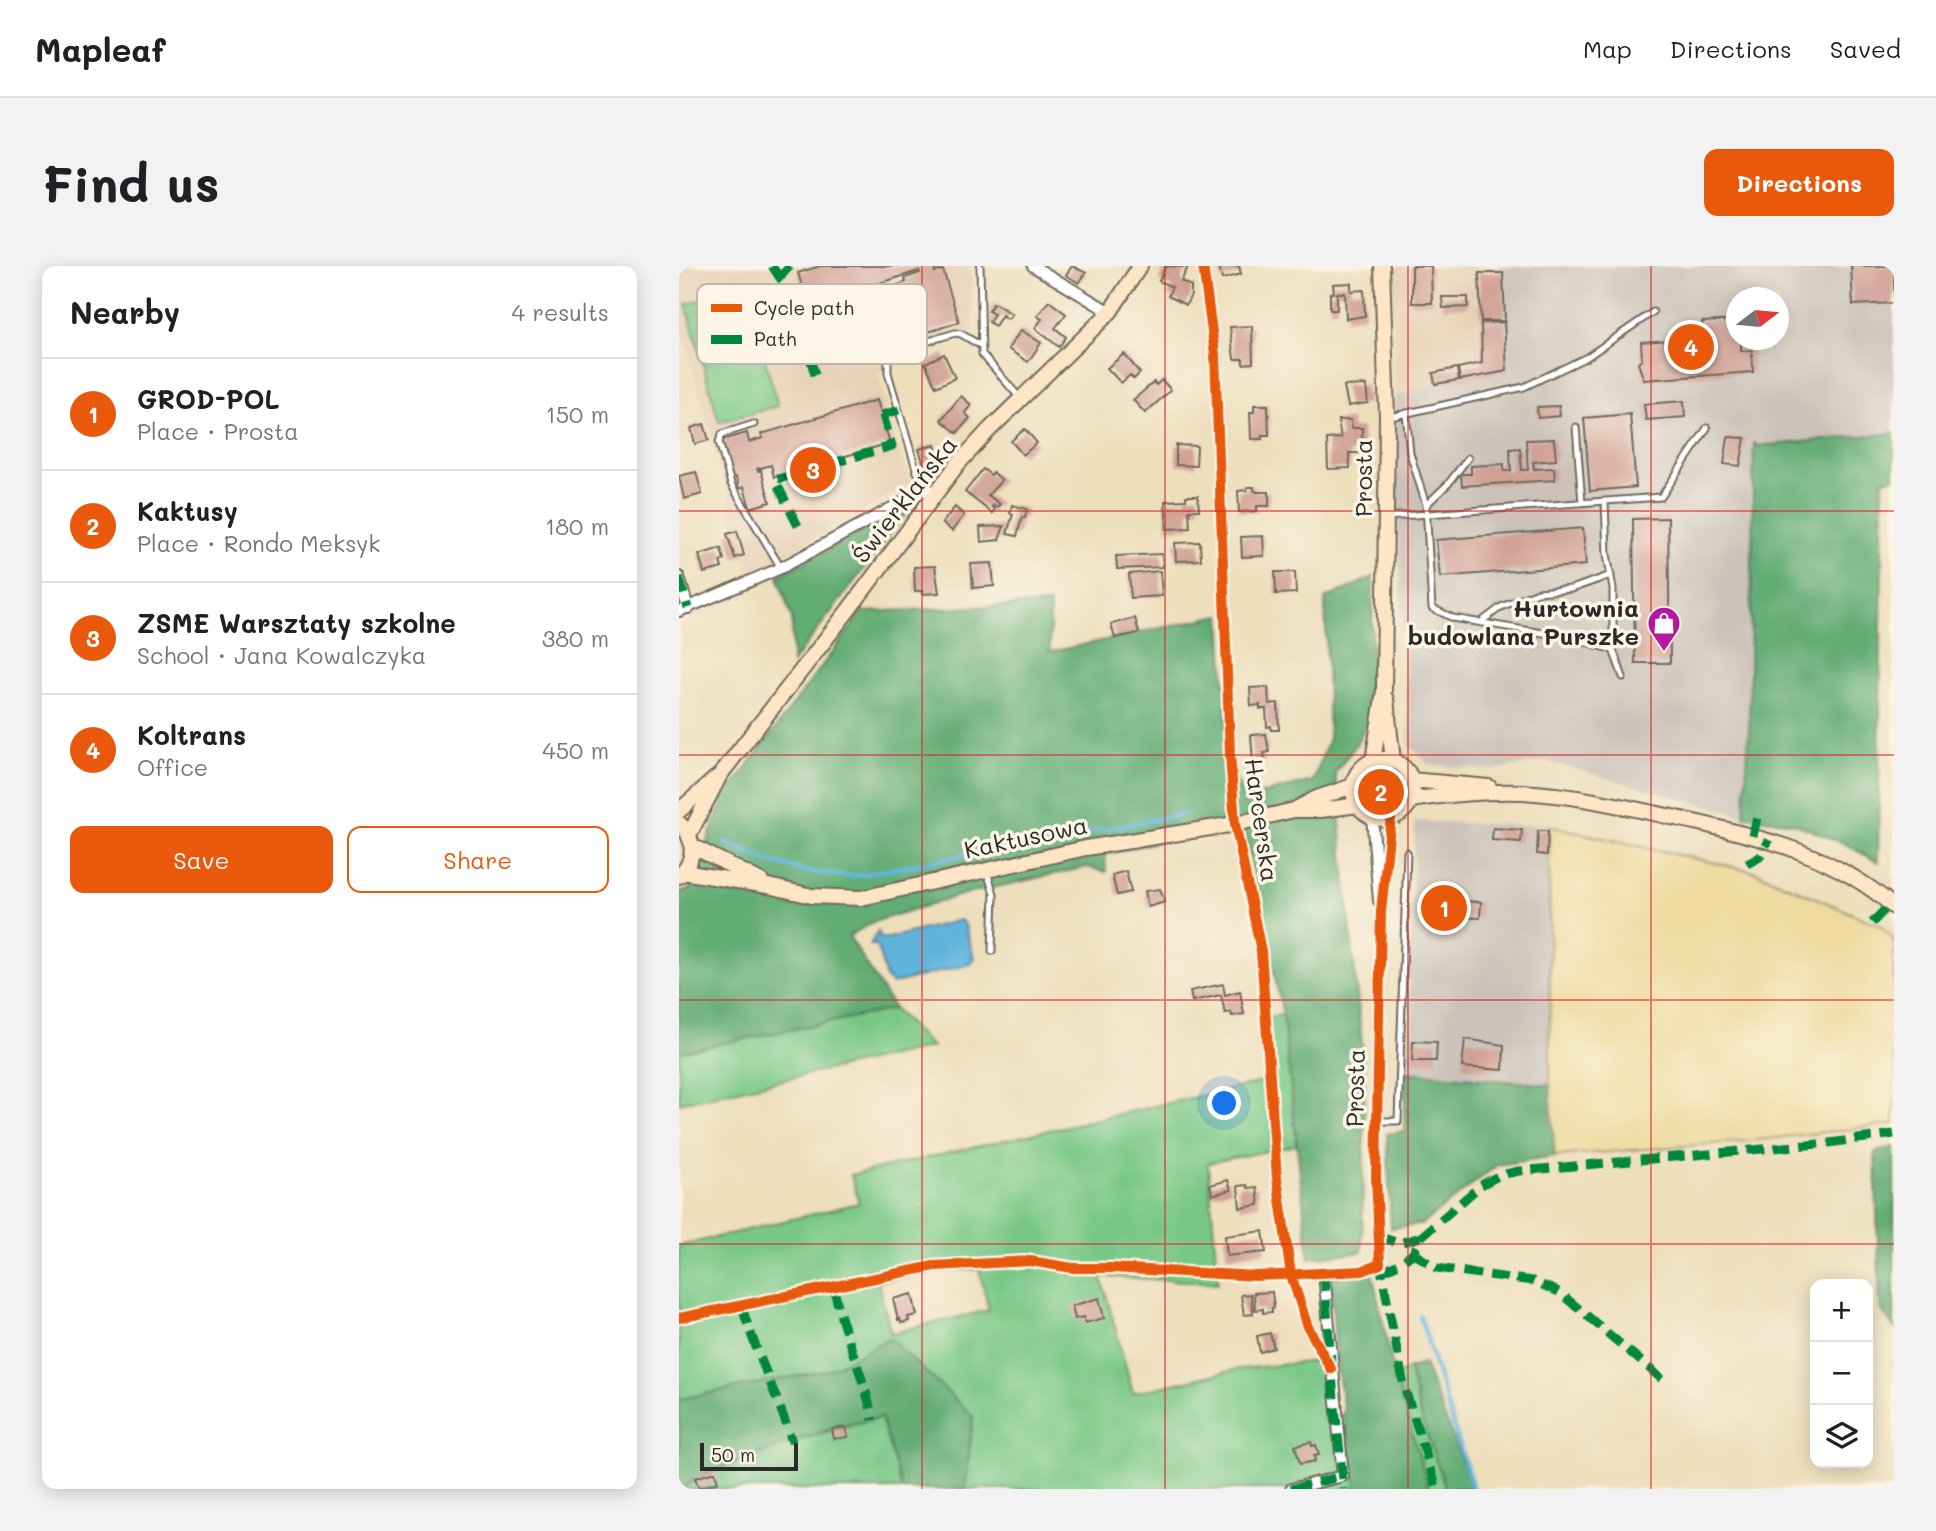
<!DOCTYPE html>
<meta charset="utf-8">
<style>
body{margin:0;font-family:Mali,sans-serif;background:#f2f2f2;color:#202124}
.controls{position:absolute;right:21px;bottom:21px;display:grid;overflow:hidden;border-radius:14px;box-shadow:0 4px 18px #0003}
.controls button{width:63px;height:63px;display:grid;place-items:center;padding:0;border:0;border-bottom:2px solid #e0e0e0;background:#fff;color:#202124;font:35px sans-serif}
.compass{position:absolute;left:1047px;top:21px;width:63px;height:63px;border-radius:50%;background:#fff;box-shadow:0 4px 18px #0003;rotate:74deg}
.scale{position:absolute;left:21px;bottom:18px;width:98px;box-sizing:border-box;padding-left:7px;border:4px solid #2b2b2b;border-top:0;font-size:19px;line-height:24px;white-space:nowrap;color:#2b2b2b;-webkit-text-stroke:5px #fcf5e5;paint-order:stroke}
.you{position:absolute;left:546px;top:838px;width:24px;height:24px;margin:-18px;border:5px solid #fff;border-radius:50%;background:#1a73e8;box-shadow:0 0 0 10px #1a73e833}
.badge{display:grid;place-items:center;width:46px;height:46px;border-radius:50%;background:#ea580c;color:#fff;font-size:23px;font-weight:700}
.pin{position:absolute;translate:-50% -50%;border:4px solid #fff;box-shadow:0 2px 7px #0006}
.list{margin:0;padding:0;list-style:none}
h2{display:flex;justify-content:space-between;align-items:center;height:91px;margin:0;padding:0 28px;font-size:30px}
h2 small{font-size:23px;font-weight:400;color:#757577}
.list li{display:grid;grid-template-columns:46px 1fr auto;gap:21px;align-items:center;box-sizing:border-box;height:112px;padding:0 28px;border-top:2px solid #e0e0e0}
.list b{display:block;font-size:26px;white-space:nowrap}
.list p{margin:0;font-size:23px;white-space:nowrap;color:#757577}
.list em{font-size:23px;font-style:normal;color:#757577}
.actions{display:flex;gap:14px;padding:21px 28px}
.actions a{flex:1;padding:16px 0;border:2px solid #ea580c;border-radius:14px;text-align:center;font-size:24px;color:#ea580c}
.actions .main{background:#ea580c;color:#fff}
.icon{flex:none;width:38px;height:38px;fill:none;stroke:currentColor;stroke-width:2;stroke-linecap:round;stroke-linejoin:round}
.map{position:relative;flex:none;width:1215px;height:1223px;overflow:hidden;border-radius:14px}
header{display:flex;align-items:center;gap:42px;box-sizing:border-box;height:98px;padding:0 35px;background:#fff;border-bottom:2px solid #e0e0e0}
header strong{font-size:33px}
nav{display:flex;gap:38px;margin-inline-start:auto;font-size:24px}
.intro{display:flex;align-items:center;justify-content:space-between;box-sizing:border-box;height:168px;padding:0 42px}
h1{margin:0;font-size:49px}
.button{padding:18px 32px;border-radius:14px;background:#ea580c;color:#fff;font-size:24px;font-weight:700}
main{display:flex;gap:42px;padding:0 42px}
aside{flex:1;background:#fff;border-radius:14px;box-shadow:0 4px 18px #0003}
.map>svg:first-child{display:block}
.built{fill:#e6d0b5}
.industrial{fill:#ccc2b9;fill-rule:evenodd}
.green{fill:#78c787;stroke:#527959;stroke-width:2;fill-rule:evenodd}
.forest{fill:#62ac74;stroke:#466c50;stroke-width:2}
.sand{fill:#eeda9e;stroke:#8c8264;stroke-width:2}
.water{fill:#61b4dc;stroke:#467084;stroke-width:2}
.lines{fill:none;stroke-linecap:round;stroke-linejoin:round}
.stream{stroke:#61b4dc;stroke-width:4.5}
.building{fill:#d1a195}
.lane-casing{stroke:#6f6a5e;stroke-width:9}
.street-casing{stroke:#6f6a5e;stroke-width:14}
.secondary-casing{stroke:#6f6a5e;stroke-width:18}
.lane{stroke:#fff;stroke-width:5}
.street{stroke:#fff;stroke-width:10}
.secondary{stroke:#fde5c5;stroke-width:14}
.quiet{stroke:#00873e;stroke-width:9;stroke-dasharray:18 9;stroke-linecap:butt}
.cycleway-casing{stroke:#fcf5e5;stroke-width:15}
.cycleway{stroke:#e8590c;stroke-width:10}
.grid{fill:none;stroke:#d62828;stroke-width:2;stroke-opacity:0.55}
.labels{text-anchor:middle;stroke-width:7;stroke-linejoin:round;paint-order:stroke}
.street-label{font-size:24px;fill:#2b2b2b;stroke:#fcf5e5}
.poi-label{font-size:24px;font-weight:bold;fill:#2b2b2b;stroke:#fcf5e5;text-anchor:end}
.key{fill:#fcf5e5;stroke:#bdb8ad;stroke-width:2}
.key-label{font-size:19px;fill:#2b2b2b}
</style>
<header>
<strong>Mapleaf</strong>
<nav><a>Map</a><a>Directions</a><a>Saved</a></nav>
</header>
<div class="intro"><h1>Find us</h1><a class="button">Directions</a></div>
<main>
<aside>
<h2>Nearby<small>4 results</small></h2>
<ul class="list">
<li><span class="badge">1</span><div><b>GROD-POL</b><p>Place · Prosta</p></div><em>150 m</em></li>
<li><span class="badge">2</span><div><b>Kaktusy</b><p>Place · Rondo Meksyk</p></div><em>180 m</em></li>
<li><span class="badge">3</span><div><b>ZSME Warsztaty szkolne</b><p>School · Jana Kowalczyka</p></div><em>380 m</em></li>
<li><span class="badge">4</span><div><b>Koltrans</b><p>Office</p></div><em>450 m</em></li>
</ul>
<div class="actions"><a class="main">Save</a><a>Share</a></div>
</aside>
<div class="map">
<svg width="1215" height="1223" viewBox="0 0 1215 1223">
<rect width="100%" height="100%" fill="#fcf5e5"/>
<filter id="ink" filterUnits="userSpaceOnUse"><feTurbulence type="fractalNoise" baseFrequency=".0143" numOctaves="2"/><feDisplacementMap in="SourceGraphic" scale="14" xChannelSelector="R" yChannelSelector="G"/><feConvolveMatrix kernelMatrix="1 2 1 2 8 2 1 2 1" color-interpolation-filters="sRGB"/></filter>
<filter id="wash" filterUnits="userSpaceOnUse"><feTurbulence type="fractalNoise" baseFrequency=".00686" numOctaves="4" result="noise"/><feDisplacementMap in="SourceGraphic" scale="28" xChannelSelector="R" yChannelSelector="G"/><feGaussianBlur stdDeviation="1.57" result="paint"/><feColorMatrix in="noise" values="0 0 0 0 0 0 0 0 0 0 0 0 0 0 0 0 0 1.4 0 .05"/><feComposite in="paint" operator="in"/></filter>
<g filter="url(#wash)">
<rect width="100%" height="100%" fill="#eddebc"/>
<path class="built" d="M0 0H289L292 16 294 65 214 87 199 109 221 191 232 217 71 309 0 54Z
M712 0H821L823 101 716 131Z"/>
<path class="industrial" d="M821 0H1215V167L1079 180 1076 178 1070 465 1065 550 867 495 812 504 749 498 730 479 719 261 716 131 823 101ZM1058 32H1100V74H1058Z
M736 555 870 560 871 819 727 806Z"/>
<path class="green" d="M66 21 99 140 40 156 7 38Z
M682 524a21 21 0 1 1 42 0a21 21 0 1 1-42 0Z
M215 743 253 781 0 837V786Z
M604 749 618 879 529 897 539 1017 422 1010 454 1127 560 1103 648 1094 652 1103 649 1158 665 1146 677 1223H286L294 1150 210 1073 150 1104 0 1133V980L180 937 172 909 591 814 580 758 588 751ZM300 1003 310 1044 212 1067 199 1016 258 1004Z
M730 1102 742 1151 767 1223H750L716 1111Z
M203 1151 223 1223H3C22 1207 44 1201 67 1193 112 1176 156 1162 203 1151Z"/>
<path class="forest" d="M1215 167V212L1204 214 1199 596 1164 577 1114 557 1065 550 1070 465 1075 177 1079 180Z
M226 242 229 245 113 397V353L99 310Z
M694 311 692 449 677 479 656 507 686 809 683 986 630 992 604 749 563 554 426 589 427 606 408 601 285 628 194 656 170 670 215 743 0 786V626L10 624 44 533 183 346 371 338V386L542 349 550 499 566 532 634 515 650 472 646 333Z
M727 806 871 819 876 890 818 899 743 958 712 962 708 868 725 865Z
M1215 881V1062L1201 1042 1196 886Z
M692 1002 716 1111 750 1223H677L657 1093 652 1013Z
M210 1072 294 1150 286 1223H223L202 1151 148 1164 113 1176 19 1211 3 1223H0V1133L150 1104Z
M745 1098 794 1223H767L742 1151 730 1102Z"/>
<path class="sand" d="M870 560 1077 606 1202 660 1215 673V858L1070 875 876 890 871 819Z"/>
<path class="water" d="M281 654 286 659 295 692 291 698 213 718 207 712 198 679H191L199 665 202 672H210Z"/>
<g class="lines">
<path class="stream" d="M45 576C87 597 129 609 176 610L506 548
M741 1050 794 1223"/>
</g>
<g id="blocks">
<path class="building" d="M141 0H254L256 6 264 4 280 56 249 66 237 27 224 31 234 63 215 69 202 28 218 23 216 20 227 16 226 12 241 7 240 5 129 39 119 7Z
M393 0 407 7 400 17 387 9Z
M487 0 509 1 502 15 512 20V29L507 39 489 30 493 21 480 15Z
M540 0H560L562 8 543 13Z
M733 0H752L753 37H733Z
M1172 0H1215V37L1174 39Z
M800 7H824L826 55H802Z
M672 17V25L685 24 686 50 667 53 666 27H658V44H651V27H655L654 18Z
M763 31H789V41L764 42Z
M370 35 387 48 376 62 387 71 380 81 356 62 363 53 358 50Z
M315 37 333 48 329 53 323 49 316 60 310 56 315 48 309 45Z
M1058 54V74H1062V85L1073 84 1074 106 965 114 959 97 963 94 962 76 1024 72 1023 56Z
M825 56 828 105 781 114 779 102 803 97 802 57Z
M573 60 574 97 564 98V93H555L551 61Z
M342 64 362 77 349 96 329 83Z
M265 88 276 112 257 121 246 97Z
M445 88 461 107 455 113 451 109 442 117 428 102Z
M778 102 780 114 756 118 754 107Z
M483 114 492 124 466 147 454 134 475 116 477 119Z
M687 119 689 137 669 140 665 120Z
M282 130 292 139 286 147 291 152 278 167 262 154Z
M198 134 211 177 95 211 92 199 78 203 79 205 82 204 91 236 71 242 65 221 60 223 57 211 54 212 43 174 68 167 70 176 84 172 82 168Z
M1005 135 1006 151 967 154 965 138Z
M575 139H589L590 169H583V173H572L571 146H575Z
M880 140 881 150 859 152 858 141Z
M951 148 957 221 911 225 905 152Z
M659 154H672L673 162H683L684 187H670L671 202 649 203 648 173 662 172Z
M25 158 30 174 16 178 12 162Z
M346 163 358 177 344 189 332 175Z
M1049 171 1066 172 1061 200 1045 198Z
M875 173 877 194 854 196 855 203 875 202 876 214 783 220 782 208H792V200L825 198V205H832L831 183 841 182 843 204H849L847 174Z
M256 179 261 197 246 202 240 183Z
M497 179 518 180 517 200 497 199Z
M304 203 312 209 314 206 323 214 309 229 321 238 318 241 315 239 313 241 316 243 313 247 286 226Z
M17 206 23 228 5 233 0 210Z
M568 221H575V224L578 226H590V240H578V245L560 246 559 225 568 224Z
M507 230H519L520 244H510L511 262 488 263 486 235 507 234Z
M333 239 348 243 346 252 343 251 338 270 328 268 334 248 331 247Z
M276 241 285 249 273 265 263 257Z
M989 252 991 397H956L954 253Z
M325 260 320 274 302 276 301 261Z
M904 262 907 299 761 311 757 274Z
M58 265 65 289 56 292 48 268Z
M584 270 585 290 563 291 562 271Z
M521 276 522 294 497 295 496 277Z
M42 282 45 294 41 295 43 302 25 307 20 289Z
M483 288 484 301 438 303 437 290Z
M313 297 315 320 294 322 292 298Z
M256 300 260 327 244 328V325H236L235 301Z
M481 305 483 330 452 332 450 308Z
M596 306H616L617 327 597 328Z
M456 352 460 367 436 372 432 358Z
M589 421 590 438 599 437 600 464H592V460L588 461 587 443H581V439L572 440 571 422Z
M587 468 590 486 585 487 586 496 574 497 572 469Z
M814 562 843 564 842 576 813 574Z
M859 565H869L868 589 858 588Z
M447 605 452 626 438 629 433 609Z
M481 623 486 636 469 641 466 625Z
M759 632H773L772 652 758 651Z
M778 635 802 636 801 652 778 651Z
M544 718 546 729 561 725 565 748 553 750 552 746 546 747 542 729 513 735 511 725Z
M786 773 825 779 824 804 783 801Z
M734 775 758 776 757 795H733Z
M549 914 552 924 533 929 531 919Z
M568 919 569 922 578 921 580 939 561 942 559 920Z
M584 965 587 986 548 990 546 970Z
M593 1026 595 1042H593V1046L584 1047V1043L576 1044 575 1027Z
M233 1028 238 1049 229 1051 230 1055 222 1057 221 1053 219 1054 214 1033Z
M572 1028 574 1048 565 1049 562 1029Z
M420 1032 425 1052 406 1057 405 1051 396 1053 393 1040Z
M591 1067 595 1082 581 1086 578 1070Z
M167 1161 169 1171 155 1173 153 1163Z
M632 1176 633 1180 637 1179 640 1189 635 1190 636 1195 621 1198 616 1180Z
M36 1206 39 1216 20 1222 16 1212Z"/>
</g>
</g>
<g filter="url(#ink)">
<use href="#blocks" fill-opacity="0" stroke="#6f6a5e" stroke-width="2"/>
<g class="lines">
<defs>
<path id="lane" d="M301 0 303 88 340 131
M95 30H113
M196 91 209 93V107L238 206 248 223
M209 93 217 85 276 67 282 68 301 79
M727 147 731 187 747 239 753 342 774 352 894 372 934 384
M711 151 845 121 908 91 974 46
M75 158 43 168 40 176 52 218 102 302
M897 161 903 237
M926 235 928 288 934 323V384L944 411
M747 239 769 218 789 192
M708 251 982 231 1028 162
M802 356 822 341 859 326 892 323 932 309
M308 606 315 628 313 685
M698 855H719L728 586"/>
<path id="street" d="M354 0 431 46
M524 0 536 88 551 487 556 558 582 685 598 912 612 1009 629 1061 652 1103
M0 311 9 342
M0 345 102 302 248 223 258 226
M693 550 700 635
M0 1052 255 1000 351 995 394 1002H432L577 1010 683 1005 701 998 697 911 702 646 712 551
M612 1223 664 1210 645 1007"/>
<path id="secondary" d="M707 433 714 495
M674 523a30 30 0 1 1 60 0a30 30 0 1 1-60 0Z
M694 495 705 425 708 151 703 0
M732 514 810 521
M731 534C766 529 808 525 843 526 900 529 955 543 1011 555 1086 572 1156 589 1215 641
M617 543 638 532 674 520
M0 545 37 512
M0 557C17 572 17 595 0 610
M10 569 41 509 171 342 278 199 310 164 431 46 461 0
M13 580 82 615
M4 606 89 620 133 630 182 632 407 582 556 558 615 544H642L679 539"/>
</defs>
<use href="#lane" class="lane-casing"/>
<use href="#street" class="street-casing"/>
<use href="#secondary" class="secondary-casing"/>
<use href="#lane" class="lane"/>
<use href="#street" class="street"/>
<use href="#secondary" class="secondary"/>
<path class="quiet" d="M93 0 113 30 121 57
M101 11 111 0
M136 109 121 57 196 35 201 52
M203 149 220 144
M119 260 96 214 213 180 204 149
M0 311 9 342
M1074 570 1079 547
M1068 598 1081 591 1090 574
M1193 657 1211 638
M698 970 720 977 742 971
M734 987 758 1002 853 1015 880 1026 984 1114
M696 1000 701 998 725 1120 758 1223
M702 1006 722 997 734 987 742 971 802 919 821 909 840 905 1150 877 1215 868
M645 1007 655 1132 665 1223
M155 1022C163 1067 185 1108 194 1154
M63 1041C77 1087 99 1130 113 1176
M612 1223 664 1210"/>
<defs>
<path id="cycleway" d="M524 0 536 88 551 487 556 558 582 685 598 912 612 1009 629 1061 652 1103
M0 1052 255 1000 351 995 394 1002H432L577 1010 683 1005 701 998 697 911 702 646 712 551"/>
</defs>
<use href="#cycleway" class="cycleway-casing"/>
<use href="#cycleway" class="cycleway"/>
</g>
</g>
<path class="grid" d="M243 0V1223M486 0V1223M729 0V1223M972 0V1223M0 245H1215M0 489H1215M0 734H1215M0 978H1215"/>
<defs>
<symbol id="shop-pin" viewBox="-11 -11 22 30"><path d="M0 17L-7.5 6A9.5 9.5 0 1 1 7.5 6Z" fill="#b5179e" stroke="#fcf5e5"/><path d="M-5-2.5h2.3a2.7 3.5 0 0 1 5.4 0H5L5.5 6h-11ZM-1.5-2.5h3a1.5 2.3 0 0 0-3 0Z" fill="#fff"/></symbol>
</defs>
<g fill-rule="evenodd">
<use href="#shop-pin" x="966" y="338" width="38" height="52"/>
</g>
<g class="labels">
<g class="street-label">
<text transform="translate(685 212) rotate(-90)" y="8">Prosta</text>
<text transform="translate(226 234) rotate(-52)" y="8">Świerklańska</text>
<text transform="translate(582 554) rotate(82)" y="8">Harcerska</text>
<text transform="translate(347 572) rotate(-12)" y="8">Kaktusowa</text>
<text transform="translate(677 822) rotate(-89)" y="8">Prosta</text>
</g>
<g class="poi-label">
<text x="960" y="351">Hurtownia<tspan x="960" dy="28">budowlana Purszke</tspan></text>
</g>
</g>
<rect x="18" y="18" width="230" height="80" rx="10" class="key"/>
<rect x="32" y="38" width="31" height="8" fill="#e8590c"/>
<rect x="32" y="69" width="31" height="9" fill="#00873e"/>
<g class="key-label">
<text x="75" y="49">Cycle path</text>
<text x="75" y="80">Path</text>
</g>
</svg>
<div class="controls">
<button>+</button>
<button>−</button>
<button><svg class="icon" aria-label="layers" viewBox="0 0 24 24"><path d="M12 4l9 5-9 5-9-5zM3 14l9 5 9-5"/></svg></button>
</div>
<svg class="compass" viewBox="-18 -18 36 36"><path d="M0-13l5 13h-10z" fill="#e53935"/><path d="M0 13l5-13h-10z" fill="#757577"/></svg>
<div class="scale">50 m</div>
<div class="you"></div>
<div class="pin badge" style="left:765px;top:642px">1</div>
<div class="pin badge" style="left:702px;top:526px">2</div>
<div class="pin badge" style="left:134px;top:204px">3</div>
<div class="pin badge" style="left:1012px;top:81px">4</div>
</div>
</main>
